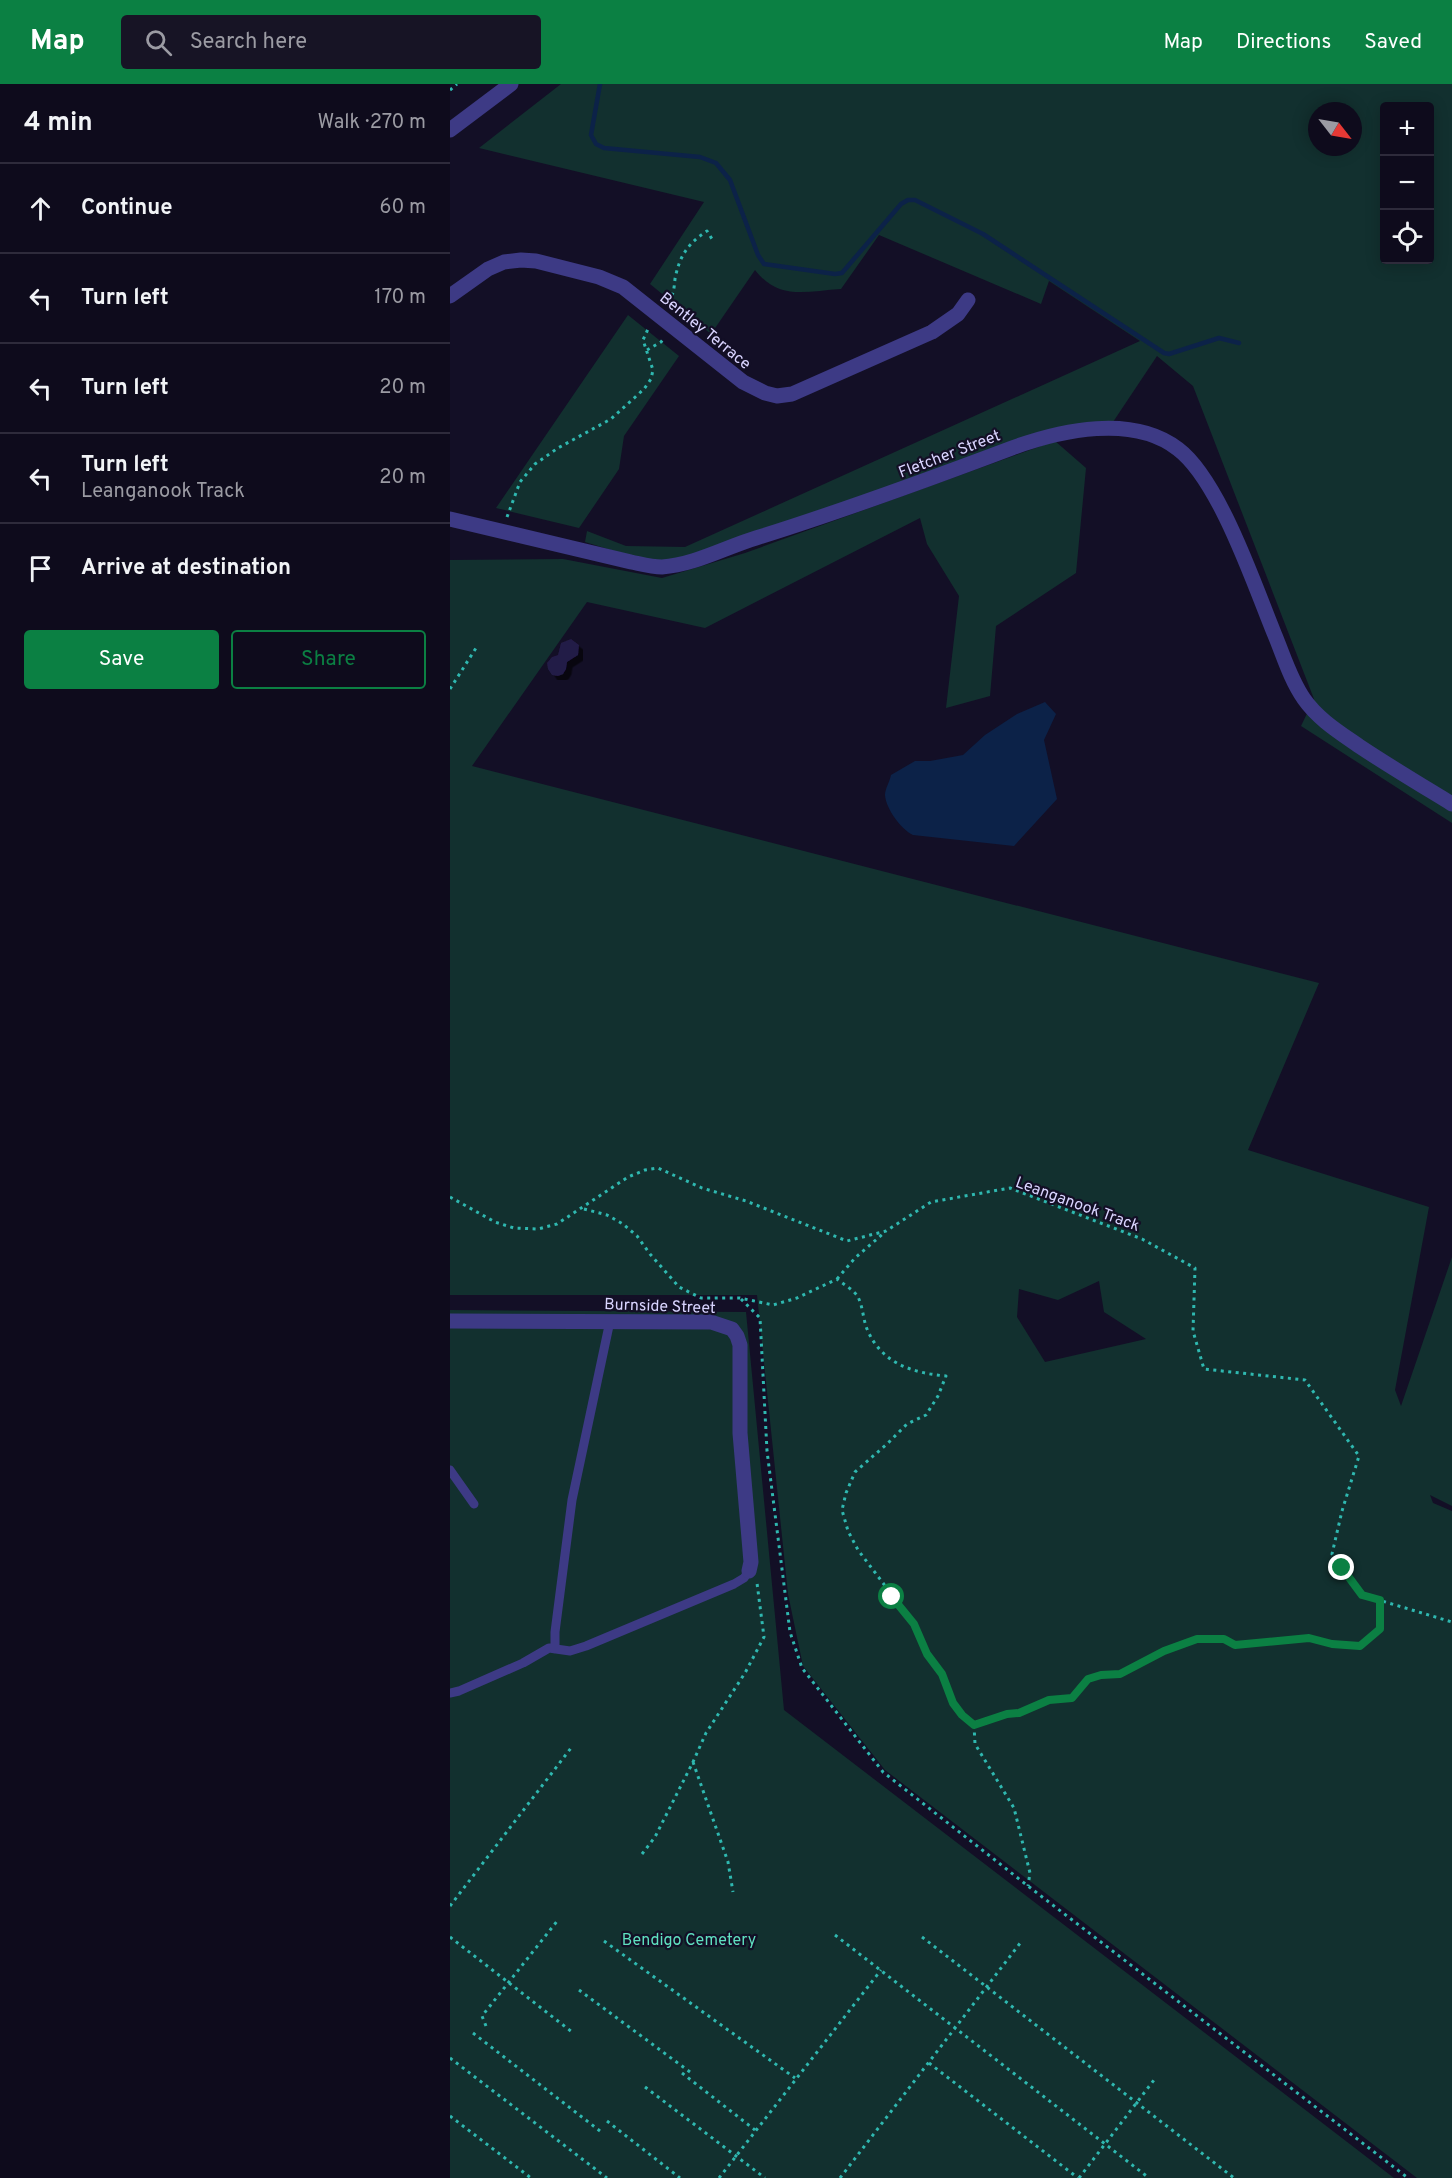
<!DOCTYPE html>
<meta charset="utf-8">
<style>
body{margin:0;font-family:Overpass,sans-serif;background:#171425;color:#f1f3f6}
.controls{position:absolute;right:18px;top:18px;display:grid;overflow:hidden;border-radius:6px;box-shadow:0 3px 15px #0003}
.controls button{width:54px;height:54px;display:grid;place-items:center;padding:0;border:0;border-bottom:2px solid #2e2b3b;background:#0e0b1c;color:#f1f3f6;font:30px sans-serif}
.compass{position:absolute;left:858px;top:18px;width:54px;height:54px;border-radius:50%;background:#0e0b1c;box-shadow:0 3px 15px #0003;rotate:121deg}
.stop{position:absolute;width:18px;height:18px;margin:-14px;border:4px solid #0b8043;border-radius:50%;background:#fff}
.stop.end{background:#0b8043;border-color:#fff;box-shadow:0 2px 6px #0008}
.list{margin:0;padding:0;list-style:none}
h2{display:flex;justify-content:space-between;align-items:center;height:78px;margin:0;padding:0 24px;font-size:26px}
h2 small{font-size:20px;font-weight:400;color:#9b9ba3}
.list li{display:grid;grid-template-columns:39px 1fr auto;gap:18px;align-items:center;box-sizing:border-box;height:90px;padding:0 24px;border-top:2px solid #2e2b3b}
.list b{display:block;font-size:22px;white-space:nowrap}
.list p{margin:0;font-size:20px;white-space:nowrap;color:#9b9ba3}
.list em{font-size:20px;font-style:normal;color:#9b9ba3}
.actions{display:flex;gap:12px;padding:18px 24px}
.actions a{flex:1;padding:14px 0;border:2px solid #0b8043;border-radius:6px;text-align:center;font-size:21px;color:#0b8043}
.actions .main{background:#0b8043;color:#fff}
.icon{flex:none;width:33px;height:33px;fill:none;stroke:currentColor;stroke-width:2;stroke-linecap:round;stroke-linejoin:round}
.map{position:relative;flex:none;width:1002px;height:2094px;overflow:hidden}
header{display:flex;align-items:center;gap:36px;box-sizing:border-box;height:84px;padding:0 30px;background:#0b8043;color:#fff}
header strong{font-size:28px}
nav{display:flex;gap:33px;margin-inline-start:auto;font-size:21px}
.search{width:420px;height:54px;background:#171425;display:flex;align-items:center;gap:15px;box-sizing:border-box;padding:0 21px;border-radius:6px;color:#9b9ba3;font-size:22px}
main{display:flex}
aside{flex:1;background:#0e0b1c}
.map>svg:first-child{display:block}
.green{fill:#12302f;fill-rule:evenodd}
.water{fill:#0c2248}
.lines{fill:none;stroke-linecap:round;stroke-linejoin:round}
.stream{stroke:#0c2248;stroke-width:4.5}
.building{fill:#241b47;filter:url(#shadow)}
.path{stroke:#2fb8b0;stroke-width:3;stroke-dasharray:3 4.5;stroke-linecap:butt}
.service{stroke:#3d3a85;stroke-width:9}
.minor{stroke:#3d3a85;stroke-width:15}
.tertiary{stroke:#3d3a85;stroke-width:15}
.route{stroke:#0b8043;stroke-width:8}
.labels{text-anchor:middle;stroke-width:4.5;stroke-linejoin:round;paint-order:stroke}
.street-label{font-size:16px;fill:#d9d4ff;stroke:#130f26}
.park-label{font-size:16px;fill:#5fe0c0;stroke:#130f26}
</style>
<header>
<strong>Map</strong>
<div class="search"><svg class="icon" aria-label="search" viewBox="0 0 24 24"><circle cx="10" cy="10" r="6"/><path d="M15 15l6 6"/></svg>Search here</div>
<nav><a>Map</a><a>Directions</a><a>Saved</a></nav>
</header>
<main>
<aside>
<h2>4 min<small>Walk · 270 m</small></h2>
<ul class="list">
<li><svg class="icon" aria-label="ahead" viewBox="0 0 24 24"><path d="M12 20V5M6 11l6-6 6 6"/></svg><div><b>Continue</b></div><em>60 m</em></li>
<li><svg class="icon" aria-label="left" viewBox="0 0 24 24"><path d="M17 20v-9H6M10 6l-5 5 5 5"/></svg><div><b>Turn left</b></div><em>170 m</em></li>
<li><svg class="icon" aria-label="left" viewBox="0 0 24 24"><path d="M17 20v-9H6M10 6l-5 5 5 5"/></svg><div><b>Turn left</b></div><em>20 m</em></li>
<li><svg class="icon" aria-label="left" viewBox="0 0 24 24"><path d="M17 20v-9H6M10 6l-5 5 5 5"/></svg><div><b>Turn left</b><p>Leanganook Track</p></div><em>20 m</em></li>
<li><svg class="icon" aria-label="arrive" viewBox="0 0 24 24"><path d="M6 21V4h12l-3 4 3 4H6"/></svg><div><b>Arrive at destination</b></div></li>
</ul>
<div class="actions"><a class="main">Save</a><a>Share</a></div>
</aside>
<div class="map">
<svg width="1002" height="2094" viewBox="0 0 1002 2094">
<defs>
<filter id="shadow"><feDropShadow dx="5.5" dy="5.5" stdDeviation="0" flood-color="#0009"/></filter>
</defs>
<rect width="100%" height="100%" fill="#130f26"/>
<path class="green" d="M111 0H1002V739L851 642 864 615 743 302 707 272 663 338 230 475 200 478 135 458 137 447 176 462 235 463 690 257 599 197 591 220 429 151 391 205C356 207 329 217 305 186L261 250 200 200 254 118 29 64ZM934 22H980V176H934ZM867 27H903V63H867Z
M178 231 229 272 174 352 169 385 129 444 46 424Z
M605 357 636 384 626 489 546 542 540 612 496 624 509 512 477 460 470 434 255 544 137 518 22 682 869 899 798 1066 979 1123 945 1306 951 1322 1002 1173V1422L980 1411 983 1419 1002 1427V2094H967L435 1686 353 1582 338 1510 307 1211H0V476L113 475 212 494 295 469ZM649 1197 654 1228 696 1255 595 1278 567 1233 569 1205 608 1216Z
M0 1226 296 1228 334 1626 944 2094H0Z"/>
<path class="water" d="M595 618 606 630 594 656 607 715 564 762 463 751C451 745 436 725 435 711 435 705 440 697 441 691L465 677H480L513 671 535 651 567 630Z"/>
<g class="lines">
<path class="stream" d="M150 0 141 51 146 60 154 64 250 73 266 79 280 96 308 171 314 180 385 190 392 189 451 120 458 116H465L533 150 714 269 719 270 769 254 789 259"/>
</g>
<path class="building" d="M121 555 129 561 128 571 117 578 116 585 113 590 108 592 102 591 98 585 97 579 102 573 108 571 111 559Z"/>
<g class="lines">
<path class="path" d="M0 6 7 0
M218 218C224 210 224 204 225 195 229 173 238 159 257 147L262 155
M197 266 211 258 215 253
M57 433 70 398 85 380 108 364 161 335 194 305 201 295 203 286 193 256 198 245
M0 605 26 564
M0 1113 45 1138 64 1144 88 1145 107 1140 178 1093 195 1086 208 1084 252 1104 296 1117 397 1157 436 1147 481 1118 560 1104 692 1155 745 1184 743 1247 754 1285 855 1296 909 1372 892 1427 882 1470 912 1511 1002 1538
M134 1125 157 1131 173 1140 187 1152 200 1170 229 1203 251 1214H290L323 1221 347 1214 387 1195C393 1200 404 1206 408 1213 413 1223 413 1235 417 1245 431 1279 462 1289 496 1292L488 1312 476 1331 457 1340 438 1359 405 1388 396 1409 392 1426 398 1447 408 1466 464 1540 477 1570 492 1590 503 1619 512 1631 524 1641 557 1630 569 1629 599 1615 622 1614C631 1602 638 1592 654 1591 660 1590 667 1591 672 1588 704 1571 749 1541 785 1561L859 1554 882 1560 910 1562 930 1545V1516
M387 1195 405 1174 435 1148
M291 1215 310 1234 317 1367 340 1548 352 1584 433 1688 578 1802 958 2094
M524 1641 525 1660 564 1724 580 1789 578 1802
M243 1678 278 1778 283 1808
M192 1770 205 1753 243 1678 256 1649 295 1589 314 1553 307 1499
M0 1822 121 1664
M385 1851 699 2094
M0 1853 122 1948
M472 1853 784 2094
M154 1857 345 1994
M129 1906 240 1988
M36 1942 32 1932 108 1836
M23 1949 150 2047
M0 1974 157 2094
M479 1979 628 2094
M232 1989 305 2046
M195 2003 315 2094
M0 2032 81 2094
M157 2037 230 2094
M269 2094 431 1886
M390 2094 571 1858
M629 2094 704 1996"/>
<path class="service" d="M0 1386 24 1420
M105 1565V1548L122 1416 160 1237
M0 1609 9 1607 73 1579 99 1564 120 1567 136 1562 284 1500 294 1494 299 1487"/>
<path class="minor" d="M0 212 38 185 54 178 71 176 86 177 149 193 173 203 293 298 315 309 327 312 342 310 482 248 508 230 518 216
M0 435 181 478C191 480 201 483 212 483 244 481 276 463 306 454 393 427 477 396 562 364 611 346 683 330 728 365 769 396 804 500 824 549 833 570 840 595 854 615 868 635 889 648 909 662 939 682 971 701 1002 720
M0 1237 261 1238 282 1245 287 1252 290 1261V1349L301 1478 299 1487"/>
<path class="tertiary" d="M0 46 61 0"/>
</g>
<g class="lines">
<path class="route" d="M442 1513 464 1540 477 1570 492 1590 503 1619 512 1631 524 1641 557 1630 569 1629 599 1616 622 1614 638 1595 651 1591 670 1590 714 1567 747 1555H774L785 1561 859 1554 882 1560 910 1562 930 1545V1516L912 1511 892 1484"/>
</g>
<g class="labels">
<g class="street-label">
<text transform="translate(256 246) rotate(39)" y="6">Bentley Terrace</text>
<text transform="translate(499 369) rotate(-21)" y="6">Fletcher Street</text>
<text transform="translate(628 1119) rotate(20)" y="6">Leanganook Track</text>
<text transform="translate(210 1221) rotate(2)" y="6">Burnside Street</text>
</g>
<g class="park-label">
<text x="239" y="1861">Bendigo Cemetery</text>
</g>
</g>
</svg>
<div class="controls">
<button>+</button>
<button>−</button>
<button><svg class="icon" aria-label="locate" viewBox="0 0 24 24"><circle cx="12" cy="12" r="6"/><path d="M12 2v4M12 18v4M2 12h4M18 12h4"/></svg></button>
</div>
<svg class="compass" viewBox="-18 -18 36 36"><path d="M0-13l5 13h-10z" fill="#e53935"/><path d="M0 13l5-13h-10z" fill="#9b9ba3"/></svg>
<div class="stop" style="left:442px;top:1513px"></div>
<div class="stop end" style="left:892px;top:1484px"></div>
</div>
</main>
